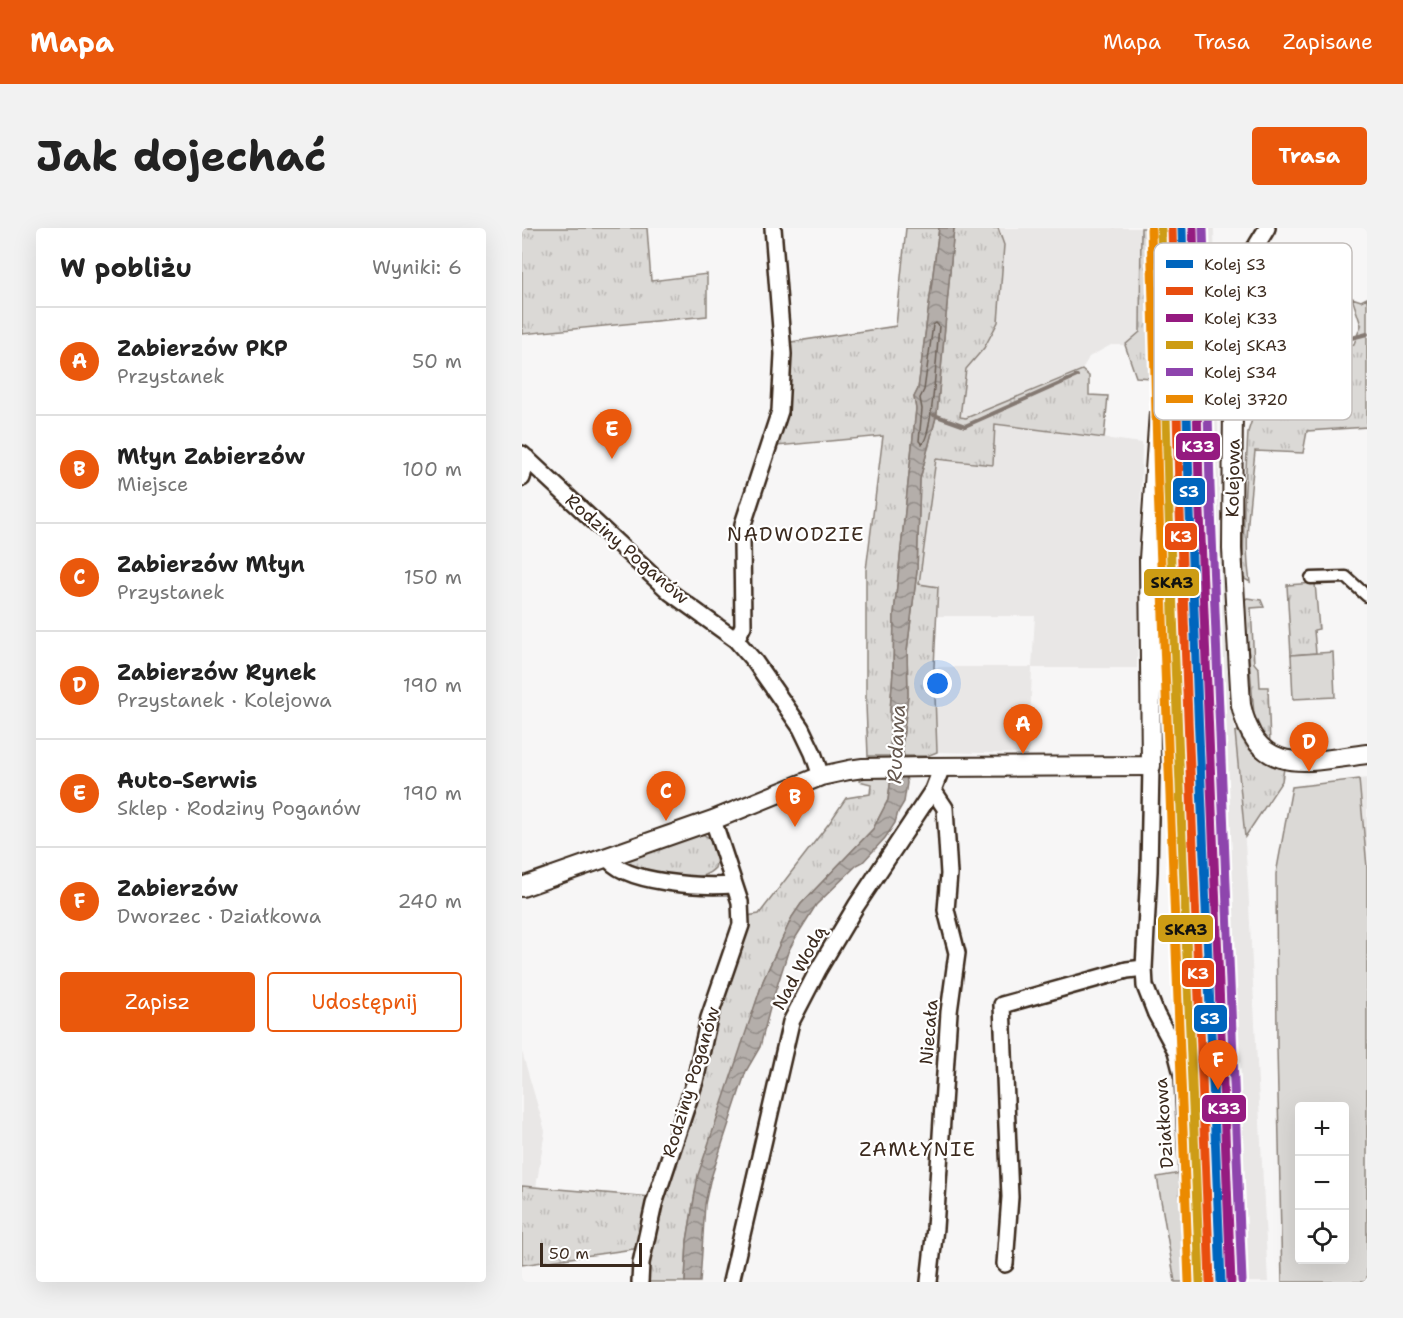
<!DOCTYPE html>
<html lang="pl">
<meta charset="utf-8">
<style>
body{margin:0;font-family:"Shantell Sans",sans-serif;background:#f2f2f2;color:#222}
.controls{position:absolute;right:18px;bottom:18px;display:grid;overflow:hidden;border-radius:6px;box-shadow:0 6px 24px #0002}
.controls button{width:54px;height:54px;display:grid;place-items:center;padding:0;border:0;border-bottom:2px solid #e0e0e0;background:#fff;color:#222;font:30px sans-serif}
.scale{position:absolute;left:18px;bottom:15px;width:102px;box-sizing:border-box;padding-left:6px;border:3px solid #3b2a1e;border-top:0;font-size:16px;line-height:21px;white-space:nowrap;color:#3b2a1e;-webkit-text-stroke:4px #fff;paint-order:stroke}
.you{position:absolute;left:416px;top:456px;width:21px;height:21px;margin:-15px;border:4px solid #fff;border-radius:50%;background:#1a73e8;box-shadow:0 0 0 9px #1a73e833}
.badge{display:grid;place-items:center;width:39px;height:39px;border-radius:50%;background:#ea580c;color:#fff;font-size:20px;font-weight:700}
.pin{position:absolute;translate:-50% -50px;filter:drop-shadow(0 2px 3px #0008)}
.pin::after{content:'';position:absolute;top:32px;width:21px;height:18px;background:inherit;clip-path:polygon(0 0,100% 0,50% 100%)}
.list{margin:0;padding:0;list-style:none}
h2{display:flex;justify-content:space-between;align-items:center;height:78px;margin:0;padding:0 24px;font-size:26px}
h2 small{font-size:20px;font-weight:400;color:#767676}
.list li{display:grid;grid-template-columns:39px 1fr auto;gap:18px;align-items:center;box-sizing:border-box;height:108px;padding:0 24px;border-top:2px solid #e0e0e0}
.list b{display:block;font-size:22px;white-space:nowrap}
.list p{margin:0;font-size:20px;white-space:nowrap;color:#767676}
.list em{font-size:20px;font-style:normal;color:#767676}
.actions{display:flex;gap:12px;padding:18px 24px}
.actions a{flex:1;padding:14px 0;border:2px solid #ea580c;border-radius:6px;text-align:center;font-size:21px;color:#ea580c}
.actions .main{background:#ea580c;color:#fff}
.icon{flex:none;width:33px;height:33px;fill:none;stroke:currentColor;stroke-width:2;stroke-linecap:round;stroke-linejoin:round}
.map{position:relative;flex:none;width:845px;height:1054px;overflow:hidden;border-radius:6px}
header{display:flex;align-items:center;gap:36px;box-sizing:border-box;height:84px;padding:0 30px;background:#ea580c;color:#fff}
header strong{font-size:28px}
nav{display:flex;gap:33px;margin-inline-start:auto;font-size:21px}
.intro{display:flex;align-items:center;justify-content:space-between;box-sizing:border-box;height:144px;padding:0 36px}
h1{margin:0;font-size:42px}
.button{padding:15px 27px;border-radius:6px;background:#ea580c;color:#fff;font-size:21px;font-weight:700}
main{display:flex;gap:36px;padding:0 36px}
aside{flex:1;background:#fff;border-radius:6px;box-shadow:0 6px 24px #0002}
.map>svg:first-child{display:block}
.built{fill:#e9e7e6}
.grass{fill:url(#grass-tufts);stroke:#8b827a;stroke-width:1.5}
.park{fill:#dbd9d6;stroke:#8b827a;stroke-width:1.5;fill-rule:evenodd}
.water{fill:url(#water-waves);stroke:#847972;stroke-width:1.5}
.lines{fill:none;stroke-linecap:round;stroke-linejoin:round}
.shore{stroke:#6b5f56;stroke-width:1.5}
.stream{stroke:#847972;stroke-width:4}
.pedestrian-casing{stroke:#3b2a1e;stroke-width:15}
.minor-casing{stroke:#3b2a1e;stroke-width:20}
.tertiary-casing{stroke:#3b2a1e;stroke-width:22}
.pedestrian{stroke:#fff;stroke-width:10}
.minor{stroke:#fff;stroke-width:15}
.tertiary{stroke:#fff;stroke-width:18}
.rail-1-casing{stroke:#fff;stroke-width:14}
.rail-2-casing{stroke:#fff;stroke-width:14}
.rail-3-casing{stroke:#fff;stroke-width:14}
.rail-4-casing{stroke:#fff;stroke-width:14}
.rail-5-casing{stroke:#fff;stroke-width:14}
.rail-6-casing{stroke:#fff;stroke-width:14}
.rail-1{stroke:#0065bd;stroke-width:9}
.rail-2{stroke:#e84d0f;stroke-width:9}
.rail-3{stroke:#951a80;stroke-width:9}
.rail-4{stroke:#cd9c14;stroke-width:9}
.rail-5{stroke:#8e44ad;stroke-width:9}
.rail-6{stroke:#eb8a03;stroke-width:9}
.labels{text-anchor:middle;stroke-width:4.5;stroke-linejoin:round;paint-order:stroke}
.street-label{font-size:18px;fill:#3b2a1e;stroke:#fff}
.neighbourhood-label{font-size:20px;letter-spacing:1.5px;fill:#3b2a1e;stroke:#fff}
.water-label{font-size:20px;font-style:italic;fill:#65584f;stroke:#fff}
.key{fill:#fff;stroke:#c4bfbc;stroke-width:1.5}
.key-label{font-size:16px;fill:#3b2a1e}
.line-badge{stroke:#fff;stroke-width:2}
.badge-label{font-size:16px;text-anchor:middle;font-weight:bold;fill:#fff}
.pale-badge-label{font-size:16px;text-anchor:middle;font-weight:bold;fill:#111}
</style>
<header>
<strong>Mapa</strong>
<nav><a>Mapa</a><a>Trasa</a><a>Zapisane</a></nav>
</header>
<div class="intro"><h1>Jak dojechać</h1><a class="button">Trasa</a></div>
<main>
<aside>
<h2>W pobliżu<small>Wyniki: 6</small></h2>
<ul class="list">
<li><span class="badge">A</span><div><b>Zabierzów PKP</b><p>Przystanek</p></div><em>50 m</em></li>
<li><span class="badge">B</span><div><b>Młyn Zabierzów</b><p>Miejsce</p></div><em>100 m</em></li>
<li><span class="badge">C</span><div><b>Zabierzów Młyn</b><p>Przystanek</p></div><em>150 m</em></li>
<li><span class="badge">D</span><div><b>Zabierzów Rynek</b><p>Przystanek · Kolejowa</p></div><em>190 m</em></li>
<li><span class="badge">E</span><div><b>Auto-Serwis</b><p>Sklep · Rodziny Poganów</p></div><em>190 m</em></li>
<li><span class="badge">F</span><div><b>Zabierzów</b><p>Dworzec · Działkowa</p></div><em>240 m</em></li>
</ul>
<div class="actions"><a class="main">Zapisz</a><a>Udostępnij</a></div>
</aside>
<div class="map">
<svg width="845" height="1054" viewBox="0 0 845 1054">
<defs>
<pattern id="grass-tufts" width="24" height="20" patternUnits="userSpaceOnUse" patternTransform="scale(1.5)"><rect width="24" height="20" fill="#dbd9d6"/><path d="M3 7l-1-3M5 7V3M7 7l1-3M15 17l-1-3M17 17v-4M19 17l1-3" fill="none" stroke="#bdbab7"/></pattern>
<pattern id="water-waves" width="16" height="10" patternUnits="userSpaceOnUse" patternTransform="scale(1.5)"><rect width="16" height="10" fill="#b4aeaa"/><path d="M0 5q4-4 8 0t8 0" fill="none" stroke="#948e8a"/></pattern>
</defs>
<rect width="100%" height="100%" fill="#f7f6f6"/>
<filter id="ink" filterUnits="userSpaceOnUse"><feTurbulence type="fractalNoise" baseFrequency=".0167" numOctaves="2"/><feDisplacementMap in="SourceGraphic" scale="12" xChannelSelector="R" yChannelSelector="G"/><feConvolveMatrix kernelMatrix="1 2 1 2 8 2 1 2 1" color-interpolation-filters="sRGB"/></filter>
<g filter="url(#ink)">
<path class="built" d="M476 0H619L618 105 603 117H589L567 129 560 142 443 190 438 189 444 141 462 120 482 18Z
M650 0H692L698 307 706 436 718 547 726 656 746 1054H679L672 838 678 837 674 623 667 502 658 187Z
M472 196 620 215 615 440H510L507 526 415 524 412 439H510L513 388H412L397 357 414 231 433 232Z
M656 352 657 377 643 378 639 370V353Z
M845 550V639L837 551Z
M0 824 23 903 14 960 0 958Z"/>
<path class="grass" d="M0 0H125L129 53 185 46V88L0 106Z
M384 0H417L396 161 392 169 394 181 372 386 371 444 368 483 369 528H346L344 476V342L361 208 255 218 264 177 263 115 374 98Z
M432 0H476L482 17 476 94 462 120 444 141 438 189 444 190 560 142 567 148V167L586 168 582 210 473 196 471 237 414 231 397 356 416 359 412 439 415 524 405 528H382L380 519 386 467 385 423 395 343 398 251 415 185Z
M619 0H629L632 113 636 125 635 127 638 145 630 150 614 149 603 117 618 104Z
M830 70 839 73 845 70V199L785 203 781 225 733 223C729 266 721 311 728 354L721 350 722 279 726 204 737 170 759 144 832 116 839 97Z
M657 164 663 352 639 353 633 334 639 332 645 261 640 253C641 234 644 177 657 164Z
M793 355 797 401 792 402 794 425 769 427 765 357Z
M725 370 739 372 742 379 729 380 732 435 737 441 738 459H746L748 517 742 509 732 486 722 373Z
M716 503C726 525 739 535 762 540L760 553 723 609 713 504Z
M339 549 369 550 366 572 351 601 279 676 270 689 241 753 173 965 165 1013 163 1054H121L123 1028 225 688 237 686 308 594 324 570 348 566 349 556 337 553Z
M176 605C194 609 198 623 193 640 173 661 125 646 102 634L103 631Z
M0 958 129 969 118 1020 0 1037Z"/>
<path class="park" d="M811 424 813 469 771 471 769 427Z
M837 551 845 639V1054H760L755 819 754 646 770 559ZM778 878H822V1032H778Z
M659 945 666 1054H653L635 949Z"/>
<path class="water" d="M417 0H432L415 185 398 251 395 343 385 423 386 467 380 519 385 555 382 574 376 584 373 595 363 610 341 634 335 637 294 677 274 709 266 724 248 780 238 819 224 843 188 953 183 976 178 1054H163L165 1013 176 947 241 753 270 689 279 676 351 601 366 572 369 550 368 483 371 444 372 386 394 181 392 169 396 161Z"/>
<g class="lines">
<path class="shore" d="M414 95 417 98C415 118 411 207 400 216L397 213 400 181 398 170 402 162 411 97Z"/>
<path class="stream" d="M756 143 814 114 845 106
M412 187 443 198 555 148"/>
<defs>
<path id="pedestrian" d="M789 350 824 349 845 368"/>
<path id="minor" d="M635 0 638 107 644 127 655 149
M700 154C728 124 729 115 726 74 725 65 723 55 724 46 725 29 737 14 745 0
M0 226 149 365 214 412 233 434 279 500 291 525 299 548
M0 250 5 230
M214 412 221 398 220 313 221 296 258 183 261 126 251 0
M629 538 627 643 622 740 623 758 634 786 654 823 661 850 671 1054
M85 629C101 656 182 659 211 657
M483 1036 488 969 480 777 605 742 622 740
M118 1054 119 1035 132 976 173 853 187 790 219 697 218 674 191 592
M209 1054 269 794 296 742 334 678 411 562 420 539
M407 1054 413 1000 427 784 435 725 424 682 427 646 423 580 411 562"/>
<path id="tertiary" d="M0 659 191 592 299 548 327 542 341 540 406 539 629 538 627 331 637 184C642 137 697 130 711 172L710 321 719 477C735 551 787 533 845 526"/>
</defs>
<use href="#pedestrian" class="pedestrian-casing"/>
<use href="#minor" class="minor-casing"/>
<use href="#tertiary" class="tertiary-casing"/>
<use href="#pedestrian" class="pedestrian"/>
<use href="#minor" class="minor"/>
<use href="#tertiary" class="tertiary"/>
<defs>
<path id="rail-1" d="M660 0 667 259 699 1054"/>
<path id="rail-2" d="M650 0 657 259 688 1054"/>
<path id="rail-3" d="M671 0 677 259 709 1054"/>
<path id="rail-4" d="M639 1 646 260 678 1054"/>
<path id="rail-5" d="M681 0 688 258 720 1053"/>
<path id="rail-6" d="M629 1 636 260 667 1054"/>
</defs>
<use href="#rail-1" class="rail-1-casing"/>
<use href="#rail-2" class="rail-2-casing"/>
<use href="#rail-3" class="rail-3-casing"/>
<use href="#rail-4" class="rail-4-casing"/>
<use href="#rail-5" class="rail-5-casing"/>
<use href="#rail-6" class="rail-6-casing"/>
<use href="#rail-1" class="rail-1"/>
<use href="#rail-2" class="rail-2"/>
<use href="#rail-3" class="rail-3"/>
<use href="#rail-4" class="rail-4"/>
<use href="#rail-5" class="rail-5"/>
<use href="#rail-6" class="rail-6"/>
</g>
</g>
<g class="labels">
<g class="street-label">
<text transform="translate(711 250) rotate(-89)" y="6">Kolejowa</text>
<text transform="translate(105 321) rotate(41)" y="6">Rodziny Poganów</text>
<text transform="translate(277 740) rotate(-62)" y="6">Nad Wodą</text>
<text transform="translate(407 804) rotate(-85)" y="6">Niecała</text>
<text transform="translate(169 854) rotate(-73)" y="6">Rodziny Poganów</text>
<text transform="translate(642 895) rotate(-94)" y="6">Działkowa</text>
</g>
<g class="neighbourhood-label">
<text x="274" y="313">NADWODZIE</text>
<text x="396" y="928">ZAMŁYNIE</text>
</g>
<g class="water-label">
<text transform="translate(374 516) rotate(-87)" y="7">Rudawa</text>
</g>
</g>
<rect x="632" y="15" width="198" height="177" rx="9" class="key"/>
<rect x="644" y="32" width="27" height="8" fill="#0065bd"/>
<rect x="644" y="59" width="27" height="8" fill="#e84d0f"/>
<rect x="644" y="86" width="27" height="8" fill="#951a80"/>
<rect x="644" y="113" width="27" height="8" fill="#cd9c14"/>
<rect x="644" y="140" width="27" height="8" fill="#8e44ad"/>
<rect x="644" y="167" width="27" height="8" fill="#eb8a03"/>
<g class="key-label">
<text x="682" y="42">Kolej S3</text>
<text x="682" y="69">Kolej K3</text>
<text x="682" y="96">Kolej K33</text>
<text x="682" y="123">Kolej SKA3</text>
<text x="682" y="150">Kolej S34</text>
<text x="682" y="177">Kolej 3720</text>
</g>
<g class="line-badge">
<rect x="653" y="204" width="46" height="29" rx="6" fill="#951a80"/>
<rect x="650" y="249" width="34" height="29" rx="6" fill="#0065bd"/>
<rect x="642" y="294" width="34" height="29" rx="6" fill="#e84d0f"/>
<rect x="621" y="340" width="57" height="29" rx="6" fill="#cd9c14"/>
<rect x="635" y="686" width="57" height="29" rx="6" fill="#cd9c14"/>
<rect x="659" y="731" width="34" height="29" rx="6" fill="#e84d0f"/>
<rect x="671" y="776" width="35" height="29" rx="6" fill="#0065bd"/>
<rect x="679" y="866" width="46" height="29" rx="6" fill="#951a80"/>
</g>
<g class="badge-label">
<text x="676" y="224">K33</text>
<text x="667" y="269">S3</text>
<text x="659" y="314">K3</text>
<text x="676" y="751">K3</text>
<text x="688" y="796">S3</text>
<text x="702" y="886">K33</text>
</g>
<g class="pale-badge-label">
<text x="650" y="360">SKA3</text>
<text x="664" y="707">SKA3</text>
</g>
</svg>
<div class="controls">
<button>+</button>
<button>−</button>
<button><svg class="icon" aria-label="locate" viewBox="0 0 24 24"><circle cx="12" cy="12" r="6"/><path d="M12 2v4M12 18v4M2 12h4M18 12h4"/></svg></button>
</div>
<div class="scale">50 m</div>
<div class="you"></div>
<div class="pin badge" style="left:501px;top:526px">A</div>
<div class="pin badge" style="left:273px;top:599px">B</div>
<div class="pin badge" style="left:144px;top:593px">C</div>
<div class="pin badge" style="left:787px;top:544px">D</div>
<div class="pin badge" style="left:90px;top:231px">E</div>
<div class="pin badge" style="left:696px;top:862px">F</div>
</div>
</main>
